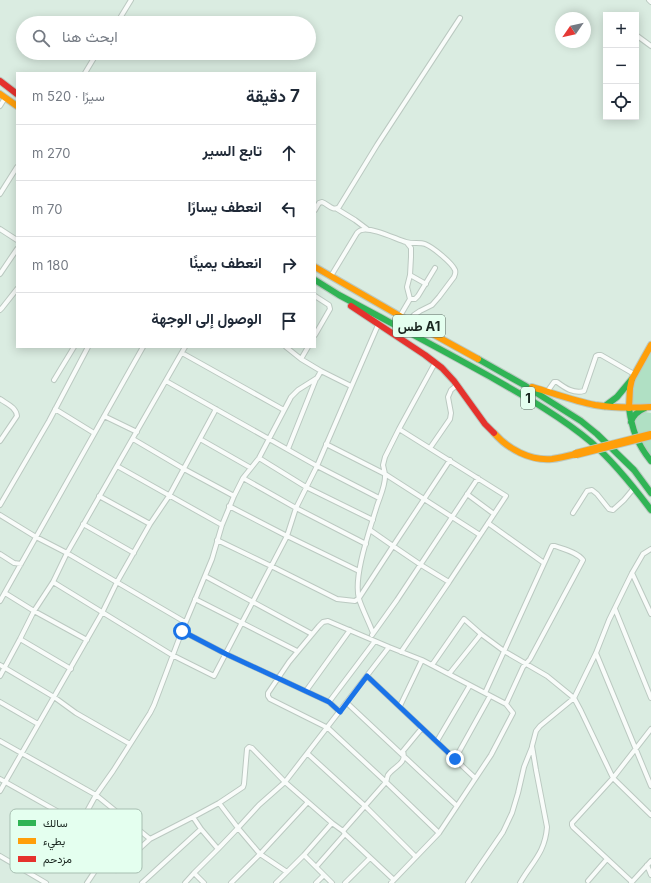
<!DOCTYPE html>
<html lang="ar">
<meta charset="utf-8">
<style>
body{margin:0;font-family:Inter,Vazirmatn,sans-serif;background:#f2f2f3;color:#1f2937;direction:rtl}
.controls{position:absolute;right:12px;top:12px;display:grid;overflow:hidden;border-radius:0px;box-shadow:0 2px 10px #0003}
.controls button{width:36px;height:36px;display:grid;place-items:center;padding:0;border:0;border-bottom:1px solid #e0e1e3;background:#fff;color:#1f2937;font:20px sans-serif}
.compass{position:absolute;left:555px;top:12px;width:36px;height:36px;border-radius:50%;background:#fff;box-shadow:0 2px 10px #0003;rotate:236deg}
.stop{position:absolute;width:12px;height:12px;margin:-9px;border:3px solid #1a73e8;border-radius:50%;background:#fff}
.stop.end{background:#1a73e8;border-color:#fff;box-shadow:0 1px 4px #0008}
.list{margin:0;padding:0;list-style:none}
h2{display:flex;justify-content:space-between;align-items:center;height:52px;margin:0;padding:0 16px;font-size:17px}
h2 small{font-size:13px;font-weight:400;color:#747a83}
.list li{display:grid;grid-template-columns:26px 1fr auto;gap:12px;align-items:center;box-sizing:border-box;height:56px;padding:0 16px;border-top:1px solid #e0e1e3}
.list b{display:block;font-size:15px;white-space:nowrap}
.list em{font-size:13px;font-style:normal;color:#747a83}
.icon{flex:none;width:22px;height:22px;fill:none;stroke:currentColor;stroke-width:2;stroke-linecap:round;stroke-linejoin:round}
.map{position:relative;flex:none;width:651px;height:883px;overflow:hidden;direction:ltr}
.search{position:absolute;background:#fff;box-shadow:0 2px 10px #0003;left:16px;top:16px;width:300px;height:44px;display:flex;align-items:center;gap:10px;box-sizing:border-box;padding:0 14px;border-radius:22px;color:#747a83;font-size:15px}
.panel{position:absolute;background:#fff;box-shadow:0 2px 10px #0003;left:16px;top:72px;width:300px;height:276px;border-radius:0px;direction:rtl}
.map>svg:first-child{display:block}
.green{fill:#b0e0c4}
.lines{fill:none;stroke-linecap:round;stroke-linejoin:round}
.street-casing{stroke:#bbc9c1;stroke-width:6}
.fast-casing{stroke:#bbc9c1;stroke-width:8}
.slow-casing{stroke:#bbc9c1;stroke-width:8}
.jam-casing{stroke:#bbc9c1;stroke-width:8}
.street{stroke:#f9fcfa;stroke-width:4}
.fast{stroke:#30b455;stroke-width:6}
.slow{stroke:#ff9f0a;stroke-width:6}
.jam{stroke:#e5322d;stroke-width:6}
.slow-bridge-casing{stroke:#bbc9c1;stroke-width:10;stroke-linecap:butt}
.slow-bridge{stroke:#ff9f0a;stroke-width:8}
.route{stroke:#1a73e8;stroke-width:5}
.labels{text-anchor:middle;stroke-width:3.5;stroke-linejoin:round;paint-order:stroke}
.shield{fill:#e4ffef;stroke:#57685e;stroke-width:1}
.shield-label{font-size:13px;font-weight:bold;fill:#1a2720}
.key{fill:#e4ffef;stroke:#a7beb1;stroke-width:1}
.key-label{font-size:11px;fill:#1a2720}
</style>
<div class="map">
<svg width="651" height="883" viewBox="0 0 651 883">
<rect width="100%" height="100%" fill="#daece1"/>
<path class="green" d="M651 351V404L632 405C632 401 631 396 632 392 633 377 643 363 651 351Z
M645 412 651 413V458L644 449 634 426 635 418Z"/>
<g class="lines">
<defs>
<path id="street" d="M649 0 651 2
M117 23 131 0
M636 35 651 46
M85 73 97 53
M0 106 5 98
M0 194 17 167
M337 209 355 220 367 229
M315 210 319 203 322 202C328 204 333 212 339 207L377 145 460 18
M0 229 17 240
M0 274 17 249
M410 275 426 284
M331 276 357 233C358 232 360 230 362 230 372 227 396 239 406 242 413 244 420 242 425 244 433 247 452 263 455 270 456 273 455 274 454 277L439 297 432 305 420 311 414 315 409 321
M315 296 329 305 330 309 315 335
M410 299H415L418 296 435 268
M0 310 2 308 17 289
M400 316 410 299 407 287 410 275 411 257V248L407 243
M182 353 284 410
M301 359 308 347
M321 371 351 386
M54 380 74 347
M166 381 317 466 379 498
M547 392 554 382H557C565 388 574 394 584 391L596 356 598 355H601L634 374
M0 399C7 404 16 407 17 416L0 441
M55 409 94 433
M104 416 137 432
M399 429 435 363
M133 439 184 469 234 496
M200 439 251 468
M326 444 385 474C386 486 379 498 376 509 369 532 353 577 359 599 363 611 369 622 373 633
M430 448 450 419 451 413 448 397 451 390 457 385
M288 449 316 379
M259 458 306 487 373 520
M117 466 222 525
M243 478 296 508 366 544
M467 494 494 514
M99 496 150 524
M0 505 49 421 88 347
M229 506 287 536 359 571
M573 513 587 491 592 490 597 494 609 509 613 510 624 500 634 488
M0 515 36 537 67 553 185 622
M488 523 544 563
M83 524 134 553
M370 530 393 546 450 460
M217 540 271 566 337 599 355 601 359 598 393 546 421 565 449 582 401 652
M0 554 14 563 21 564
M632 573 651 614
M205 576 312 634
M53 582 172 655 214 676 287 536 296 508 317 466 378 325
M449 582C468 553 487 525 506 496L399 429 385 457 383 465 385 474 480 535
M5 593 34 611 87 640
M195 599 297 651
M0 601 143 347
M615 609 651 698
M182 631 226 654 329 702 340 712
M372 635 397 600 478 478
M20 639 71 669
M389 647 285 782 332 823 343 831 345 834 394 880
M596 653 651 786
M0 665 54 697 76 713 130 744
M432 665 464 619 481 634
M449 674 481 634 504 651 547 676 574 698 581 711 613 778 651 815
M0 676 20 639 34 611 53 582 67 553 185 347
M367 676 475 778
M306 691 350 630
M485 693 552 546H555C563 549 577 552 583 560L530 659 523 667 506 704
M0 702 38 724
M329 702 375 641
M347 703 457 806
M400 706 422 660
M0 741 96 795 150 839
M437 741 470 685
M308 754 365 806 416 857
M455 759 490 696
M0 779 80 824 109 842 111 847 87 883
M0 791 102 613 117 582 150 524 169 496 216 409
M193 817 219 803 243 787 244 784 247 749 249 747 252 748 285 782 259 805 238 828 219 803
M80 824 96 795 113 771 150 713 154 705 182 631 212 559 222 525 234 496 243 478 259 458 291 397 298 390 317 378 321 371 301 359 286 347
M201 829 218 849 238 828 260 854 231 883
M343 831 386 782C387 780 387 777 388 775 394 766 407 764 403 751L422 728
M111 844 128 822
M304 855 332 883
M0 856 46 883
M647 865 651 875
M316 867 345 834
M116 870 150 839 193 817 201 829 142 883
M287 872 304 855 332 823
M194 873 204 883
M588 881 607 859
M632 882 573 827 572 825V823L613 778 651 729
M185 883 194 873 218 849
M276 883 287 872 260 854 308 802
M316 883 324 875
M345 883 370 858
M391 883 439 833 491 755 513 713 506 704 422 660 389 647 328 621 323 622 319 626 289 662 268 693V696L270 699 328 728 386 782 439 833
M468 883 503 832 512 813 518 793 524 767 532 747
M520 883C532 862 545 853 547 827L536 770 532 746 536 731 540 726 574 698 596 653 609 620 632 573 643 554 651 549
M631 883 651 861"/>
<path id="fast" d="M315 280 339 295C389 322 439 348 489 376 524 396 560 416 591 442 614 462 633 486 651 510
M478 359 524 385 581 421 597 434 634 470 651 493
M605 406 617 397 632 379
M629 408C632 429 637 444 651 461
M631 422C633 415 638 411 645 408"/>
<path id="slow" d="M0 94 17 106
M315 267 400 316 478 359
M532 387C553 393 574 401 595 405 614 408 632 408 651 407
M629 408 630 388 632 379 651 345
M494 433C508 449 530 461 552 459 560 458 568 456 576 454"/>
<path id="jam" d="M0 81 17 94
M351 306 425 355 442 368 454 381 485 424 494 433"/>
</defs>
<use href="#street" class="street-casing"/>
<use href="#fast" class="fast-casing"/>
<use href="#slow" class="slow-casing"/>
<use href="#jam" class="jam-casing"/>
<use href="#street" class="street"/>
<use href="#fast" class="fast"/>
<use href="#slow" class="slow"/>
<use href="#jam" class="jam"/>
<defs>
<path id="slow-bridge" d="M576 454 651 435"/>
</defs>
<use href="#slow-bridge" class="slow-bridge-casing"/>
<use href="#slow-bridge" class="slow-bridge"/>
</g>
<g class="lines">
<path class="route" d="M182 631 226 654 329 702 340 712 367 676 455 759"/>
</g>
<g class="labels">
<g class="shield">
<rect x="393" y="315" width="52" height="22" rx="3"/>
<rect x="521" y="387" width="14" height="22" rx="3"/>
</g>
<g class="shield-label">
<text x="419" y="331">طس A1</text>
<text x="528" y="403">1</text>
</g>
</g>
<rect x="10" y="809" width="132" height="64" rx="6" class="key"/>
<rect x="18" y="820" width="18" height="6" fill="#30b455"/>
<rect x="18" y="838" width="18" height="6" fill="#ff9f0a"/>
<rect x="18" y="856" width="18" height="6" fill="#e5322d"/>
<g class="key-label">
<text x="43" y="827">سالك</text>
<text x="43" y="845">بطيء</text>
<text x="43" y="863">مزدحم</text>
</g>
</svg>
<div class="controls">
<button>+</button>
<button>−</button>
<button><svg class="icon" aria-label="locate" viewBox="0 0 24 24"><circle cx="12" cy="12" r="6"/><path d="M12 2v4M12 18v4M2 12h4M18 12h4"/></svg></button>
</div>
<svg class="compass" viewBox="-18 -18 36 36"><path d="M0-13l5 13h-10z" fill="#e53935"/><path d="M0 13l5-13h-10z" fill="#747a83"/></svg>
<div class="stop" style="left:182px;top:631px"></div>
<div class="stop end" style="left:455px;top:759px"></div>
<div class="search"><svg class="icon" aria-label="search" viewBox="0 0 24 24"><circle cx="10" cy="10" r="6"/><path d="M15 15l6 6"/></svg>ابحث هنا</div>
<section class="panel">
<h2>7 دقيقة<small>سيرًا · 520 m</small></h2>
<ul class="list">
<li><svg class="icon" aria-label="ahead" viewBox="0 0 24 24"><path d="M12 20V5M6 11l6-6 6 6"/></svg><div><b>تابع السير</b></div><em>270 m</em></li>
<li><svg class="icon" aria-label="left" viewBox="0 0 24 24"><path d="M17 20v-9H6M10 6l-5 5 5 5"/></svg><div><b>انعطف يسارًا</b></div><em>70 m</em></li>
<li><svg class="icon" aria-label="right" viewBox="0 0 24 24"><path d="M7 20v-9h11M14 6l5 5-5 5"/></svg><div><b>انعطف يمينًا</b></div><em>180 m</em></li>
<li><svg class="icon" aria-label="arrive" viewBox="0 0 24 24"><path d="M6 21V4h12l-3 4 3 4H6"/></svg><div><b>الوصول إلى الوجهة</b></div></li>
</ul>
</section>
</div>
